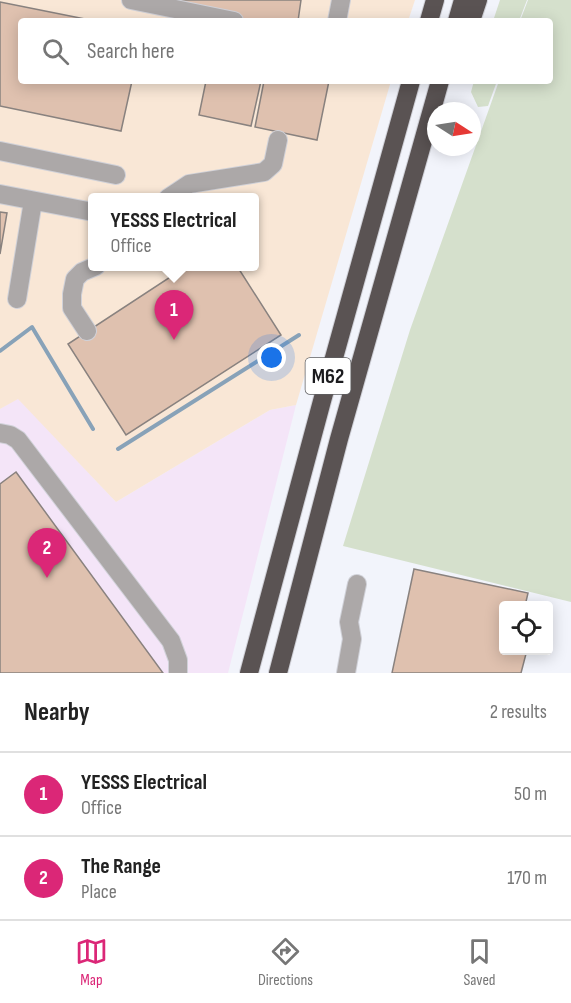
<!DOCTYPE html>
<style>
body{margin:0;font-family:"Sofia Sans Condensed",sans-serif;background:#f2f2f2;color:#222}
.controls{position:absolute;right:18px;bottom:18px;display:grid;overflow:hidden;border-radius:6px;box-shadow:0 3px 15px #0003}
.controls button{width:54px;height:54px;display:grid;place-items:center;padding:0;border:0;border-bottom:2px solid #e0e0e0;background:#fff;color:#222;font:30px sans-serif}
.compass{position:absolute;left:427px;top:102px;width:54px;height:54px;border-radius:50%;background:#fff;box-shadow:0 3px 15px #0003;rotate:102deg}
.you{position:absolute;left:272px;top:358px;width:21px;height:21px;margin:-15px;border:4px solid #fff;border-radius:50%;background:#1a73e8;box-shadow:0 0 0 9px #1a73e833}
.badge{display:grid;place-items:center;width:39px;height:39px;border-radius:50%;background:#db2777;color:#fff;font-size:20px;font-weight:700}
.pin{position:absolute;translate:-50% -50px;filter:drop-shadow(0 2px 3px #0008)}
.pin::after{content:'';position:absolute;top:32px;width:21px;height:18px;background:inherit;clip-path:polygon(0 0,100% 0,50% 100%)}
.popup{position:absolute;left:88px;top:193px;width:171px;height:78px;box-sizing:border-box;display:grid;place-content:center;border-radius:6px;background:#fff;filter:drop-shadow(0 2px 4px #0005);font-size:20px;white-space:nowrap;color:#767676}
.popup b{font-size:22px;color:#222}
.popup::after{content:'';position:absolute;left:50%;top:100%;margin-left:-12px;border:12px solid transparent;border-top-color:#fff}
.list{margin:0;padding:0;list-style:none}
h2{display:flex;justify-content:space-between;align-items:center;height:78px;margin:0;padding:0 24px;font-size:26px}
h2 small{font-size:20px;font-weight:400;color:#767676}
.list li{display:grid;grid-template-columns:39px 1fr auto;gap:18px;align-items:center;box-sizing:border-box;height:84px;padding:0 24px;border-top:2px solid #e0e0e0}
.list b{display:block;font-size:22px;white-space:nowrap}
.list p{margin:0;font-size:20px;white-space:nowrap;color:#767676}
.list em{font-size:20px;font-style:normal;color:#767676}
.icon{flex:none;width:33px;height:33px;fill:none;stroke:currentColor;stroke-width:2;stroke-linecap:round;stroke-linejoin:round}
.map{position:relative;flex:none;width:571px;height:673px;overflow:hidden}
.search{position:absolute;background:#fff;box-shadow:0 3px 15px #0003;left:18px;right:18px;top:18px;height:66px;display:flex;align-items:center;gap:15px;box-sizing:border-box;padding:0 21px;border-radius:6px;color:#767676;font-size:22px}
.sheet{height:246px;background:#fff}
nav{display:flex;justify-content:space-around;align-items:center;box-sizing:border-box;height:84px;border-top:2px solid #e0e0e0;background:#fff;font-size:16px;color:#767676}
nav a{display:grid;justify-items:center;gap:3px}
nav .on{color:#db2777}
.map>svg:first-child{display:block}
.commercial{fill:#f4e5f8}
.industrial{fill:#f9e7d6;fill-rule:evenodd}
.green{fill:#d5e0cc}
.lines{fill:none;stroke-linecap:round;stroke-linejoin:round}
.stream{stroke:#88a2b8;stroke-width:4}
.building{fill:#dfc1af;stroke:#89827f;stroke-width:1.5}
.minor-casing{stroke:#d0d1d8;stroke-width:20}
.highway-casing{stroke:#d0d1d8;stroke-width:20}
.minor{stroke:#aca8a8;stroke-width:18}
.highway{stroke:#5a5353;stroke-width:18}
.labels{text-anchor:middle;stroke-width:4.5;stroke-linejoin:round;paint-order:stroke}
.shield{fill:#fff;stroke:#5f5f62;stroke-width:1.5}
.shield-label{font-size:21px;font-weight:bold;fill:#1b1b1e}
</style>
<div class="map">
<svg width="571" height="673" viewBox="0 0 571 673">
<rect width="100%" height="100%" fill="#f2f4fb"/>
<path class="commercial" d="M18 398 116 502 270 410 296 405 228 673H0V409Z"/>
<path class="industrial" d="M0 0H415L408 21H21V81H391L296 405 270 410 116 502 18 399 0 409ZM93 198H255V266H93Z"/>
<path class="green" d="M500 0H527L519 21H493Z
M528 0H571V602L343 546 410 330 499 81H550V21H520Z
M474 81H497L488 106 478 107 471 92Z"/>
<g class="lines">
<path class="stream" d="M0 351 32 327 93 429
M118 449 299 335"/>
</g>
<path class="building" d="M181 0H301L298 21H255L179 7Z
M0 2 95 21H21V81H132L121 131 0 106Z
M206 81H261L251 126 199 115Z
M264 81H329L317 140 255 127Z
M0 212 7 213 0 254Z
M187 266H237L281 335 126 435 68 344Z
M16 472 163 673H0V484Z
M414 569 528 593 525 606H504V650H527L521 673H392Z"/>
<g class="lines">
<defs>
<path id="minor" d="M131 0 234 21
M337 21 341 0
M0 151 116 175
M0 194 93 212
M168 198 189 184 264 172 273 164 278 140
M17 299 33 201
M87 331 72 308V294L75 279 82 272 96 266
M0 433 10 435 18 440 171 641 178 660V673
M346 673 352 639 349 622 357 584"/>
<path id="highway" d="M429 21 435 0
M457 21 463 0
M471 21 478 0
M249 673 322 401 411 81
M278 673 339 439 440 81"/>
</defs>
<use href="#minor" class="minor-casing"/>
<use href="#highway" class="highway-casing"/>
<use href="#minor" class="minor"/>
<use href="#highway" class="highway"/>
</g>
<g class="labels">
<rect class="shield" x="305.5" y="358" width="45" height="36" rx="4.5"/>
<g class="shield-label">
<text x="328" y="383">M62</text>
</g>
</g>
</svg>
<div class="controls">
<button><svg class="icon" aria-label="locate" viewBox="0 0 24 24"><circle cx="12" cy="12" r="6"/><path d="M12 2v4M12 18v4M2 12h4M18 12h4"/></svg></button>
</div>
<svg class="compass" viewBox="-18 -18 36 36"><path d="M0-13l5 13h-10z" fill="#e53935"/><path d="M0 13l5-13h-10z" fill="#767676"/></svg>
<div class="you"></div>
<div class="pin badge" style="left:174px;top:340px">1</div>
<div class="popup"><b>YESSS Electrical</b>Office</div>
<div class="pin badge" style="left:47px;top:578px">2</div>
<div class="search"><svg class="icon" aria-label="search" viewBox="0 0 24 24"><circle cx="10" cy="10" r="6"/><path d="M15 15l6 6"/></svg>Search here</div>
</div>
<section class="sheet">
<h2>Nearby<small>2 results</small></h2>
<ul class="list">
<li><span class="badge">1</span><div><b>YESSS Electrical</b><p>Office</p></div><em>50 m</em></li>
<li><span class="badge">2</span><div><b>The Range</b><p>Place</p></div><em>170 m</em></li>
</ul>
</section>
<nav>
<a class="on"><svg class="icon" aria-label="map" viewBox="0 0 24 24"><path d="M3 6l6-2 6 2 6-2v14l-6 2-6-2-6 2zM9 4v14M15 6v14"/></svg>Map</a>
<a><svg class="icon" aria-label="directions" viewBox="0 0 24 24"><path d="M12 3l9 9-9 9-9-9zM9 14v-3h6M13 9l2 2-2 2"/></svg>Directions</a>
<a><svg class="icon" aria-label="saved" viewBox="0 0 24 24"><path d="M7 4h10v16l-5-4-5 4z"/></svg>Saved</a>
</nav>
